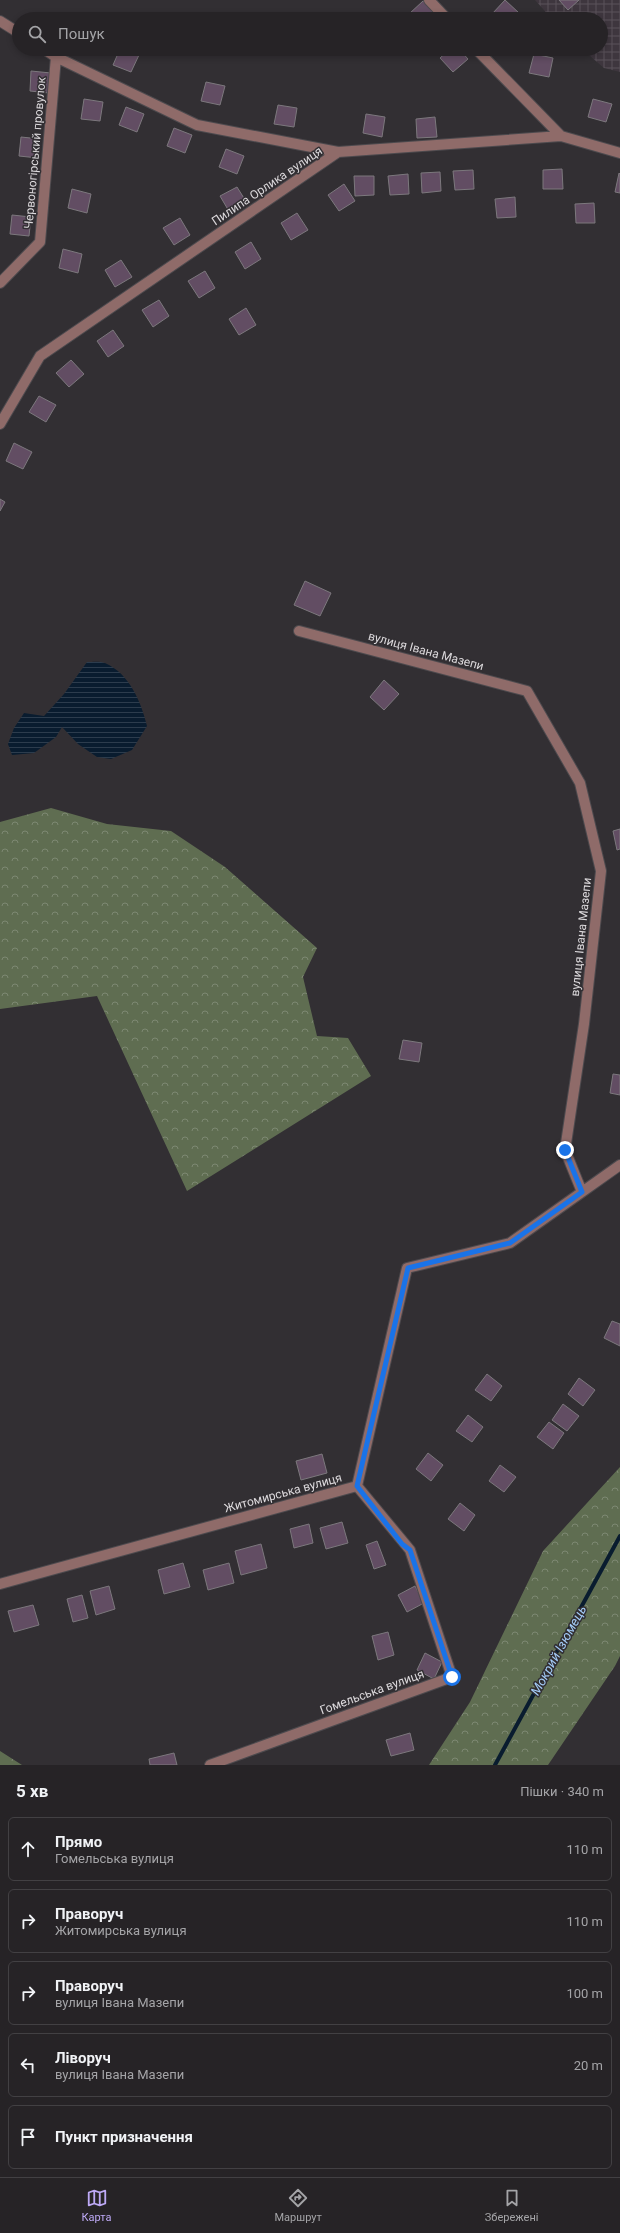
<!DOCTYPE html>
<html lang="uk">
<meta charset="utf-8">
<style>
body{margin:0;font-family:Roboto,sans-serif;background:#2e2b2e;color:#f1f3f6}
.stop{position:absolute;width:12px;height:12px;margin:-9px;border:3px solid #1a73e8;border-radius:50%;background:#fff}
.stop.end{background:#1a73e8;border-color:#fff;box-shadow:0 1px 4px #0008}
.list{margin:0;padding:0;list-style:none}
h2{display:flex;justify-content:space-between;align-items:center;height:52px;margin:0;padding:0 16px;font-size:17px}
h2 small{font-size:13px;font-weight:400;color:#a4a4a7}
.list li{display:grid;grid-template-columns:26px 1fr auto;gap:12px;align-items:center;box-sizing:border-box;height:64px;margin:0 8px 8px;padding:0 8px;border:1px solid #424043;border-radius:6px}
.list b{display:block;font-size:15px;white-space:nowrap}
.list p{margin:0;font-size:13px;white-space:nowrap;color:#a4a4a7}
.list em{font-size:13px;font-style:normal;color:#a4a4a7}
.icon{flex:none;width:22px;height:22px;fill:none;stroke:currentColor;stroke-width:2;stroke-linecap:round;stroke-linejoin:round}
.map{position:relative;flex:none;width:620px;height:1765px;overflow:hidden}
.search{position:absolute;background:#262326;box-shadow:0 2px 6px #0003;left:12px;right:12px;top:12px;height:44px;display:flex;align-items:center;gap:10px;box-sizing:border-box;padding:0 14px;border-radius:22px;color:#a4a4a7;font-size:15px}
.sheet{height:412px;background:#262326}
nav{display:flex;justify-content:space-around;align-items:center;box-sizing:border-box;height:56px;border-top:1px solid #424043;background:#262326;font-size:11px;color:#a4a4a7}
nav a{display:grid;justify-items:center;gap:2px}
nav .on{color:#bda9f5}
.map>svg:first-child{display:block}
.industrial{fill:url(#industrial-grid)}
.forest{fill:url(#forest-crowns)}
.water{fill:url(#water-rules)}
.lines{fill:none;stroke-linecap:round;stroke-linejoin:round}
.stream{stroke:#091c2f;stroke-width:4}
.building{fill:#624d63;stroke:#7c787d}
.minor-casing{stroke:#4d4a4e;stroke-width:12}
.minor{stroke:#8f6b69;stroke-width:10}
.route{stroke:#1a73e8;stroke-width:5}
.labels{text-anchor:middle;stroke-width:3;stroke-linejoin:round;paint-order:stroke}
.street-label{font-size:12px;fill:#dddadd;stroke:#322f33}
.water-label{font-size:13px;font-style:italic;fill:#a4ccf8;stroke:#322f33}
</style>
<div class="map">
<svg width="620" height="1765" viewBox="0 0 620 1765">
<defs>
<pattern id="industrial-grid" width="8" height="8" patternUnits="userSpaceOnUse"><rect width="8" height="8" fill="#3e363e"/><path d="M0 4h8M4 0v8" fill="none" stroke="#595259"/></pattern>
<pattern id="forest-crowns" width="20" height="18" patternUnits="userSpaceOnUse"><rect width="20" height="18" fill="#5f6d51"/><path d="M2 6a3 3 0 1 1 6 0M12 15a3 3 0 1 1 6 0" fill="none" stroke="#7d8872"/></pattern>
<pattern id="water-rules" width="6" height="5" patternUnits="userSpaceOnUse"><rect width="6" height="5" fill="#091c2f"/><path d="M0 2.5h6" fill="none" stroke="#2c3c4d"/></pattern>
</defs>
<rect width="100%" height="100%" fill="#322f33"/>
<path class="industrial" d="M535 0H620V72L604 68 582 49H601V19H552Z"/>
<path class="forest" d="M51 808 107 824 171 831 225 867 317 948 303 977 317 1036 348 1038 371 1076 187 1191 97 996 0 1009V822Z
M620 1467V1656L615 1666 548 1765H429L470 1702 543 1551Z
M0 1751 22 1765H0Z"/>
<path class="water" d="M87 662C92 662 100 661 105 663 130 674 141 702 147 726L132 750 111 759 97 757 78 744 62 727 56 737 34 753 12 755 8 744 14 728 24 713 44 716 64 694Z"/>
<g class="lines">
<path class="stream" d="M495 1765 620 1536"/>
</g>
<path class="building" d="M505 0 519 13 514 19H497L492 14Z
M559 0H579L568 10Z
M423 1 436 16 433 19H413L409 14Z
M120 49H126L139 55 131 72 113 65Z
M450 49H459L468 59 453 72 440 58Z
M534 54 553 58 549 77 529 73Z
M31 71 51 73 49 93 30 91Z
M206 82 225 86 220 105 201 101Z
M84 99 103 102 100 121 81 119Z
M593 99 612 104 606 122 588 117Z
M278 105 297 108 294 127 274 124Z
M126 107 144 114 137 132 119 125Z
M366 114 385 117 382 137 363 133Z
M435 117 437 137 417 138 416 119Z
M174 128 192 135 185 153 167 146Z
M21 137 40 139 38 158 19 156Z
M226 149 244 156 237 174 219 167Z
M562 169 563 189H543V170Z
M473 170 474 189 455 190 453 171Z
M440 172 441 191 422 193 421 173Z
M619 173 620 174V193L615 192Z
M408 174 409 194 390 195 388 176Z
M354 176H374V195L355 196Z
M344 184 355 201 339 211 328 195Z
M237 187 247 203 230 213 220 196Z
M72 189 91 194 87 213 68 208Z
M515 197 516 217 497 218 495 199Z
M594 203 595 223H576L575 204Z
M297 213 308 230 291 240 281 223Z
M12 215 31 217 29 236 10 234Z
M180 218 190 235 174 245 163 228Z
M251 242 261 259 245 269 235 252Z
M63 249 82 254 78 273 59 268Z
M121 260 132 277 115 287 105 270Z
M205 271 215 288 199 298 188 281Z
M159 300 169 316 153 327 142 310Z
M246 308 256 325 239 335 229 319Z
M113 330 124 346 108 357 97 341Z
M71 360 84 374 69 387 56 373Z
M39 396 56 405 46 422 29 412Z
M14 443 32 452 23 469 6 461Z
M0 499 5 502 0 511Z
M305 581 331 593 320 616 294 605Z
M384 680 399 694 384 710 370 697Z
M620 829V849L617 850 613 831Z
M403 1040 422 1043 419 1062 399 1059Z
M613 1074 620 1075V1095L610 1093Z
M612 1321 620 1324V1346L604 1338Z
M487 1374 502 1386 491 1401 475 1390Z
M579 1378 595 1390 583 1406 568 1394Z
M563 1404 579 1416 567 1431 552 1420Z
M468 1415 483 1427 472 1442 456 1431Z
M549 1422 564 1433 553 1449 537 1437Z
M428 1453 443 1465 431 1481 416 1469Z
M322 1454 327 1473 301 1480 296 1461Z
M500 1465 516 1477 504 1492 489 1481Z
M460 1503 475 1515 464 1531 448 1519Z
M342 1522 348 1543 326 1549 320 1528Z
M309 1524 313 1543 294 1548 290 1529Z
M377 1541 386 1565 374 1569 366 1545Z
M261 1544 267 1568 241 1575 235 1551Z
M183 1563 190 1587 164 1594 158 1570Z
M229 1563 234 1583 208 1590 203 1570Z
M109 1586 115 1609 96 1615 90 1591Z
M415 1586 424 1603 407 1612 398 1595Z
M82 1595 88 1618 73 1622 67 1599Z
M33 1605 39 1625 14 1632 8 1611Z
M388 1632 394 1655 378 1660 372 1636Z
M425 1653 442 1662 434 1679 417 1670Z
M410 1733 414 1750 391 1756 386 1740Z
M174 1753 177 1765H150L149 1759Z"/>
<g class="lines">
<defs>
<path id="minor" d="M429 0 447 19
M0 21 19 33
M44 49 56 57 197 125 338 152
M476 49 561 136
M0 283 40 242 56 57
M0 424 40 356 338 152 561 136 620 153
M299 631 527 691 580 783 601 871 584 1024 565 1150 582 1192 620 1165
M0 1584 357 1486 407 1268 510 1243 582 1192
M210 1765 452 1677 410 1550 357 1486"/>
</defs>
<use href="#minor" class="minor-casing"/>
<use href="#minor" class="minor"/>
</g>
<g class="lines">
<path class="route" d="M452 1677 410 1550 402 1544 357 1486 408 1268 510 1243 582 1192 565 1150"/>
</g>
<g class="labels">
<g class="street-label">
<text transform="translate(35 153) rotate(-85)" y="4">Червоногірський провулок</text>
<text transform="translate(267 186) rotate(-34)" y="4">Пилипа Орлика вулиця</text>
<text transform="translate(426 651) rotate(15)" y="4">вулиця Івана Мазепи</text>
<text transform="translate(581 937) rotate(-84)" y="4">вулиця Івана Мазепи</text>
<text transform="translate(283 1493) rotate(-15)" y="4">Житомирська вулиця</text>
<text transform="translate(372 1692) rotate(-20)" y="4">Гомельська вулиця</text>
</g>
<g class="water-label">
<text transform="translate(558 1650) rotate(-61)" y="5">Мокрий Ізюмець</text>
</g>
</g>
</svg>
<div class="stop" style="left:452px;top:1677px"></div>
<div class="stop end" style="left:565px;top:1150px"></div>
<div class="search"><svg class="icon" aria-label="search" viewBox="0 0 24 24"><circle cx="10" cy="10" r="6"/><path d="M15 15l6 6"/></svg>Пошук</div>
</div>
<section class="sheet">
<h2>5 хв<small>Пішки · 340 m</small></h2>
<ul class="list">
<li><svg class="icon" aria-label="ahead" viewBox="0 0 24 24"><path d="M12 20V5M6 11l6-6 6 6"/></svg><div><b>Прямо</b><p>Гомельська вулиця</p></div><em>110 m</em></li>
<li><svg class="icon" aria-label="right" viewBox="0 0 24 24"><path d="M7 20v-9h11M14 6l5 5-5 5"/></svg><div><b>Праворуч</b><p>Житомирська вулиця</p></div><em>110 m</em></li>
<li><svg class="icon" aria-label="right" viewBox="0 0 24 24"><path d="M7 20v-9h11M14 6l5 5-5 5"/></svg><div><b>Праворуч</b><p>вулиця Івана Мазепи</p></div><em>100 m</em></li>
<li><svg class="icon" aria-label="left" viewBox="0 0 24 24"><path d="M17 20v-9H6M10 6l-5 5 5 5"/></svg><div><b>Ліворуч</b><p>вулиця Івана Мазепи</p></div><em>20 m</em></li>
<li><svg class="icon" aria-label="arrive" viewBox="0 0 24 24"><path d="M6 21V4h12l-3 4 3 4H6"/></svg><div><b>Пункт призначення</b></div></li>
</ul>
</section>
<nav>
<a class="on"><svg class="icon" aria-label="map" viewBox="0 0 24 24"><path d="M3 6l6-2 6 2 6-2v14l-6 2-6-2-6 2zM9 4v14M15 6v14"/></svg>Карта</a>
<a><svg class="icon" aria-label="directions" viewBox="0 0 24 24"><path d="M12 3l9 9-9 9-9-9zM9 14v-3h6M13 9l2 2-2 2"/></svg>Маршрут</a>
<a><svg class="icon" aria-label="saved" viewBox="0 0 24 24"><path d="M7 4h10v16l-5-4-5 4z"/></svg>Збережені</a>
</nav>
